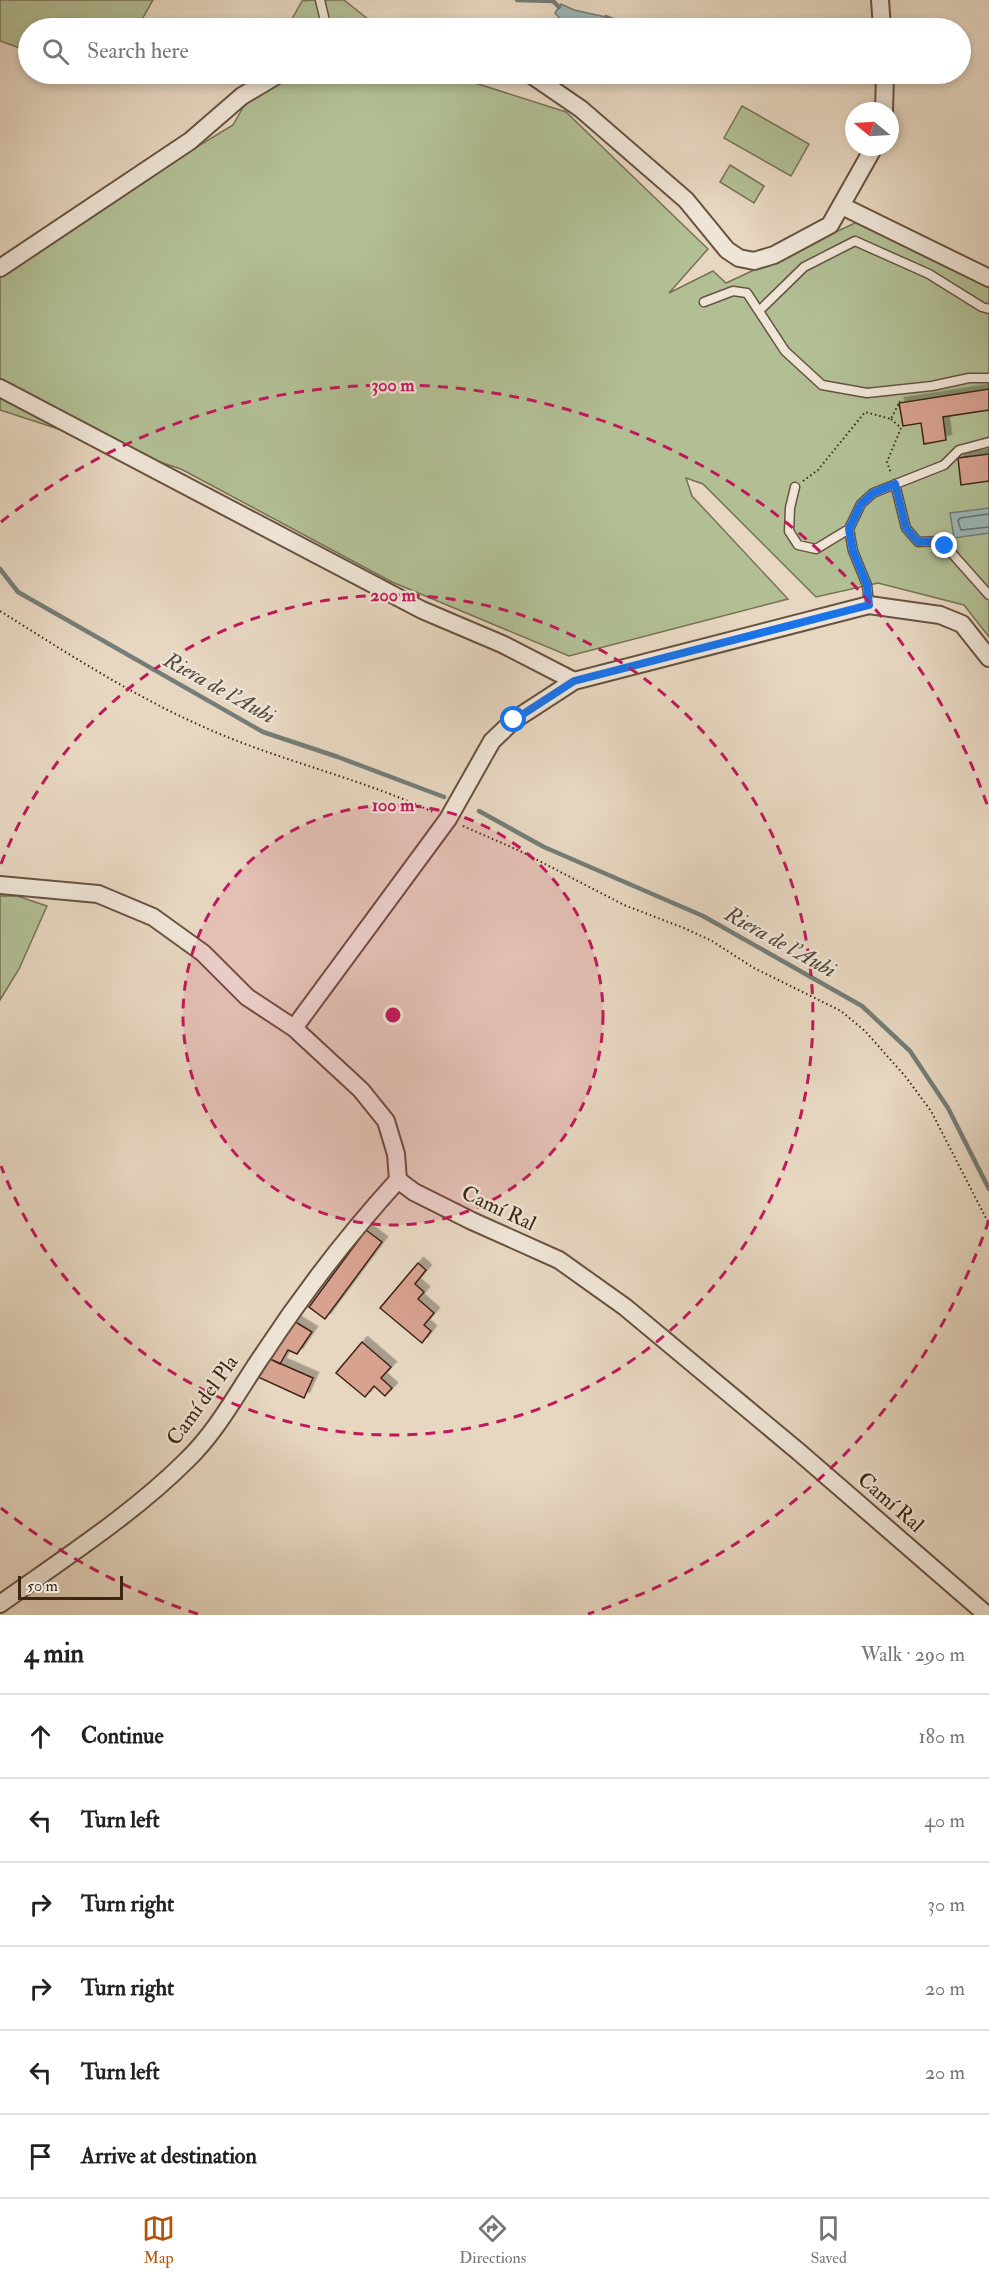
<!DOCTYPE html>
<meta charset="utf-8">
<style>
body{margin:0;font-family:"IM FELL Double Pica",serif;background:#f6f6f6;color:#222}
.compass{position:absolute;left:845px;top:102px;width:54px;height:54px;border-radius:50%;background:#fff;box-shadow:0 3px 9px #0003;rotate:288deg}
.scale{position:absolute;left:18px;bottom:15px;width:105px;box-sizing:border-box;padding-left:6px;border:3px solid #3d2515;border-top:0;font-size:16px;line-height:21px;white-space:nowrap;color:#3d2515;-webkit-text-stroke:4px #efe5d7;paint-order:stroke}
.stop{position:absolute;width:18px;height:18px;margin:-14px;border:4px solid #1a73e8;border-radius:50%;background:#fff}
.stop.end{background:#1a73e8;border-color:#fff;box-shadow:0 2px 6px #0008}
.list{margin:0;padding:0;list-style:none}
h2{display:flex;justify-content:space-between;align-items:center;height:78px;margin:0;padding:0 24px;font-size:26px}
h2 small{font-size:20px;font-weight:400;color:#767676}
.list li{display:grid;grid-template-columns:39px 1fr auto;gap:18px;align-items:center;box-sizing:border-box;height:84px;padding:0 24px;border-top:2px solid #e0e0e0}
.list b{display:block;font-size:22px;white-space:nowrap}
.list em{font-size:20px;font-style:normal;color:#767676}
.icon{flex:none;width:33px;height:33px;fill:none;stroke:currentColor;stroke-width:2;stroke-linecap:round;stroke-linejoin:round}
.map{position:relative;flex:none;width:989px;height:1615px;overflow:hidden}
.search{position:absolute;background:#fff;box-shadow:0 3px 9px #0003;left:18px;right:18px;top:18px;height:66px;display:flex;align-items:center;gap:15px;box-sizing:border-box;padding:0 21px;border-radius:33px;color:#767676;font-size:22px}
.sheet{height:582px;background:#fff}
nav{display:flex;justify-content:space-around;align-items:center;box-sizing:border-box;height:84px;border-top:2px solid #e0e0e0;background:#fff;font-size:16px;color:#767676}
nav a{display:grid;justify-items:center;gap:3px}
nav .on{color:#b45309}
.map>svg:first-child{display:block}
.green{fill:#b2bf95;stroke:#787255;stroke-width:1.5}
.water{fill:#98b8b9;stroke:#747d77;stroke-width:1.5}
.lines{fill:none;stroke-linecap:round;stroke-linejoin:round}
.shore{stroke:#6a6e67;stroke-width:1.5}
.stream{stroke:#747d77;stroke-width:4.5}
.building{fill:#d8a291;stroke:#3d2515;stroke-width:1.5;filter:url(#shadow)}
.service-casing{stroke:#685240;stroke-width:11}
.minor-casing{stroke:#685240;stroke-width:20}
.path{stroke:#3d2515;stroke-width:2;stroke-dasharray:1.5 3;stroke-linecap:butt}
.service{stroke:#efe5d7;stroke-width:8}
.minor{stroke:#efe5d7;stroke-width:16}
.route{stroke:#1a73e8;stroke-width:8}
.ring{fill:none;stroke:#c2185b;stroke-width:3;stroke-dasharray:10 8}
.labels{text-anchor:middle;stroke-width:4.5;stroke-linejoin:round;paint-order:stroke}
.street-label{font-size:21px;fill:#3d2515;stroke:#efe5d7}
.water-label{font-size:22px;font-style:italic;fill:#544a3e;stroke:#efe5d7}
.centre{fill:#c2185b;stroke:#efe5d7;stroke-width:3}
.ring-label{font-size:18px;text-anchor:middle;font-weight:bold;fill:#c2185b;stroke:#efe5d7;stroke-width:4.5;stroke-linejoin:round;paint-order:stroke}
</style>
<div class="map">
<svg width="989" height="1615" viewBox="0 0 989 1615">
<defs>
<filter id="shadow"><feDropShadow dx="5.5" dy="-5.5" stdDeviation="0" flood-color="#0004"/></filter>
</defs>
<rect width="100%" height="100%" fill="#e7d7c1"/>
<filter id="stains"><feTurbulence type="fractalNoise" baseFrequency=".00333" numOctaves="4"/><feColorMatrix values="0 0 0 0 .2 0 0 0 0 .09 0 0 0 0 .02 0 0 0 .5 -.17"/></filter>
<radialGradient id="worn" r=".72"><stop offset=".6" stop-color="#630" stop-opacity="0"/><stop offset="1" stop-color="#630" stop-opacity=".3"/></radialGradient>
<path class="green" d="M0 0H153L137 28H28V51L0 41Z
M314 0H344L379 28H287L302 1Z
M262 74H447L566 112 708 249 669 293 713 271 726 283 857 222 989 287V637L964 605 878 583 816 597 703 484 686 478 692 496 788 599 569 656 392 582 181 469 0 410V267L233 125Z
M742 106 809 144 791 176 724 138Z
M730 165 764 186 754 203 720 182Z
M0 896H17L47 906 19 969 0 1000Z"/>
<path class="water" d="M561 4 574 10 606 17 601 24 585 27 580 22 562 21 555 13Z
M989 508V533L954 538 950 513Z"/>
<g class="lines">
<path class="shore" d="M989 514 960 518 958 521 961 530 989 527"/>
<path class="stream" d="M517 0 553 1 559 7
M606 17 634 28
M0 569 18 592 263 732 338 757 444 797
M479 811 544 847 703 916 862 1006 910 1051 948 1108 989 1189"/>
</g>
<path class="building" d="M989 389V410L943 417 946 440 924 444 921 423 903 426 899 403Z
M989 454V481L961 485 958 458Z
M366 1230 382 1242 325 1319 309 1307Z
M418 1263 426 1270 415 1284 424 1292 418 1299 434 1313 424 1325 431 1331 422 1343 380 1308Z
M294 1321 312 1332 297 1354 288 1350 280 1364 270 1359Z
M362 1342 391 1367 381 1378 392 1388 385 1396 374 1386 365 1397 336 1373Z
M270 1359 313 1378 304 1398 258 1377Z"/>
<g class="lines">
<defs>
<path id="service" d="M320 0 326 25 324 28
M704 302 733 291 747 293 785 351 822 385 867 393 932 386 969 378H989
M760 310 804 267 855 241 929 274 982 307 989 309
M895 484 906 528 918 542 941 541 989 595
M795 487 790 508 789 531 798 545 816 549 849 529
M869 605 867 585 853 551 849 529 861 504 873 493 944 465 959 450 989 442"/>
<path id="minor" d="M880 0 882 28
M530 74 581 109 686 200 727 250 739 258 754 261 774 255 830 225 874 147
M884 111 885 74
M842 206 989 278
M0 268 190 141 242 96 279 74
M0 388 422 610 502 644 574 681
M0 885 98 894 153 917 203 953 247 997 294 1028 361 1090 386 1121 396 1154 398 1180 414 1192 472 1221 559 1260 625 1307 799 1452 987 1615
M294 1028 448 819 492 741 514 720 574 681 869 605 940 615 962 624 989 658
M0 1604C63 1559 133 1514 187 1460 219 1429 239 1389 264 1353 304 1292 349 1234 398 1180"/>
</defs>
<use href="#service" class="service-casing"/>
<use href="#minor" class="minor-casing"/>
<path class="path" d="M891 419 901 428 887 462 891 473
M803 481 818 470 865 412 891 419 900 401
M0 611C67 653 133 696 206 728 280 761 360 778 433 812
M463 826 520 851 624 905 684 928 712 941 754 968 841 1011 865 1031 905 1076 931 1111 989 1224"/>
<use href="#service" class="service"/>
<use href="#minor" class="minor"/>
</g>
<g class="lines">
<path class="route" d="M514 720 574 681 869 605 867 585 853 551 849 529 861 504 873 493 895 484 906 528 918 542 940 541 945 546"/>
</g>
<circle cx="393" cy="1015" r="210" fill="#c2185b" fill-opacity=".12"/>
<g class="ring">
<circle cx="393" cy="1015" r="210"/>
<path d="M1 864A420 420 0 1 1 1 1166"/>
<path d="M989 1220A630 630 0 0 1 588 1614M198 1614A630 630 0 0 1 1 1508M1 522A630 630 0 0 1 989 810"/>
</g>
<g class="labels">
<g class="street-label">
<text transform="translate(499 1208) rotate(25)" y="7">Camí Ral</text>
<text transform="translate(202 1400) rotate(-54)" y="7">Camí del Pla</text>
<text transform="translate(891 1502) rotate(41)" y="7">Camí Ral</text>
</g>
<g class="water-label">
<text transform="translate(220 687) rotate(29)" y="8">Riera de l'Aubi</text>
<text transform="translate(781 941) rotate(29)" y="8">Riera de l'Aubi</text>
</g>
</g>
<circle cx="393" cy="1015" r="9" class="centre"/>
<g class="ring-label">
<text x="393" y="391">300 m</text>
<text x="393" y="601">200 m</text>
<text x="393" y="811">100 m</text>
</g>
<rect width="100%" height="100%" filter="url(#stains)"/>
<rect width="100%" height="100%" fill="url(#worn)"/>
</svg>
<svg class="compass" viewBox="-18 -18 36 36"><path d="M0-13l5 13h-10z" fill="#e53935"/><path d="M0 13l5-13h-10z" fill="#767676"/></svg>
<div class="scale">50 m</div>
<div class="stop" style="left:514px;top:720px"></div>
<div class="stop end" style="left:945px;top:546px"></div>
<div class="search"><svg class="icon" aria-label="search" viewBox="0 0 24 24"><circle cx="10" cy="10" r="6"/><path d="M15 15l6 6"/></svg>Search here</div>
</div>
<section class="sheet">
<h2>4 min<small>Walk · 290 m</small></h2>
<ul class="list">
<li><svg class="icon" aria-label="ahead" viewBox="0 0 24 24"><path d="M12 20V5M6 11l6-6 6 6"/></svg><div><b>Continue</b></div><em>180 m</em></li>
<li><svg class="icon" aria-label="left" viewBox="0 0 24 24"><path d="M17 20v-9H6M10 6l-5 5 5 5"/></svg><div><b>Turn left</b></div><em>40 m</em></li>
<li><svg class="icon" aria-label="right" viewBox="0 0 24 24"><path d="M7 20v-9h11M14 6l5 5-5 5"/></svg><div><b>Turn right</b></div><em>30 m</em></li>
<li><svg class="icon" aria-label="right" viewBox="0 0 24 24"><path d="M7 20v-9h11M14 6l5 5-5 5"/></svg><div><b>Turn right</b></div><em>20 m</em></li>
<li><svg class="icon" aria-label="left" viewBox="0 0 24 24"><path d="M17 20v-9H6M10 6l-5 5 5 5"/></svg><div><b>Turn left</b></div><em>20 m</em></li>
<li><svg class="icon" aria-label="arrive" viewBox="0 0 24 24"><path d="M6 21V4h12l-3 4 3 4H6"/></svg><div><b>Arrive at destination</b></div></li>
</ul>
</section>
<nav>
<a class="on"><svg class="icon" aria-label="map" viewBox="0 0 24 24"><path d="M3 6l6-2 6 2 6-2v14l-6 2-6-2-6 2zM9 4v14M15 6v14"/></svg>Map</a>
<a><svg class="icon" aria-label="directions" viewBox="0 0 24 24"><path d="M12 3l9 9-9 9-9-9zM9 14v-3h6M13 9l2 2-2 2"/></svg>Directions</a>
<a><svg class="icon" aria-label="saved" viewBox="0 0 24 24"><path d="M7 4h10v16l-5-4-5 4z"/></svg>Saved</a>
</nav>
